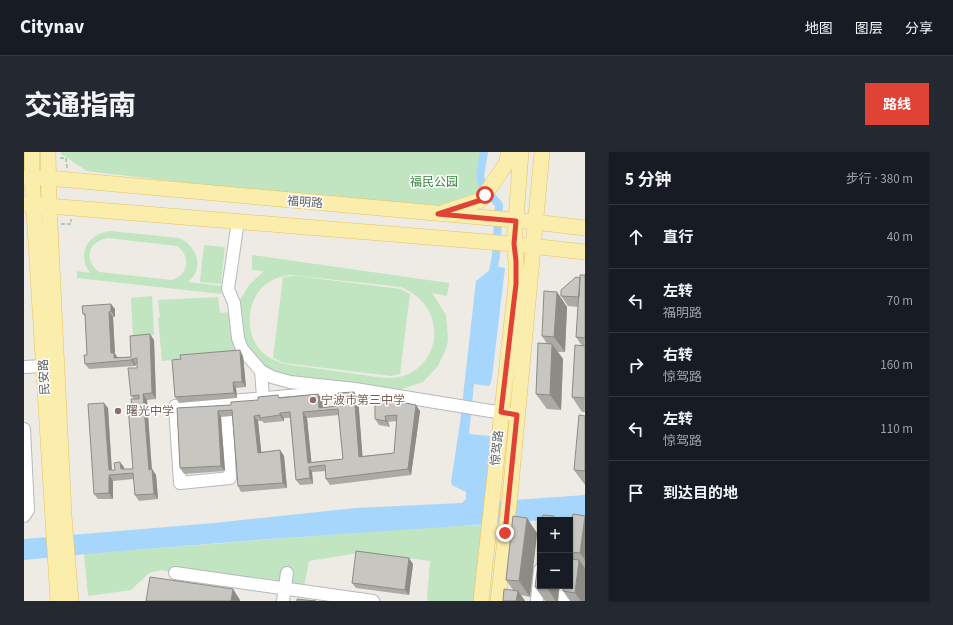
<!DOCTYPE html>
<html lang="zh">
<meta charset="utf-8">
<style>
body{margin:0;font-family:"Source Sans 3","Noto Sans SC",sans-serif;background:#242831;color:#f1f3f6}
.controls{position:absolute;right:12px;bottom:12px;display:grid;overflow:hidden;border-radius:0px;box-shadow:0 1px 3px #0004}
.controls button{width:36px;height:36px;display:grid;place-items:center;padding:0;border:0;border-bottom:1px solid #363941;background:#171b24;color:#f1f3f6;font:20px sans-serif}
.stop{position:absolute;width:12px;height:12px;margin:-9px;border:3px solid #e04236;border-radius:50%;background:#fff}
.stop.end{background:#e04236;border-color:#fff;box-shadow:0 1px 4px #0008}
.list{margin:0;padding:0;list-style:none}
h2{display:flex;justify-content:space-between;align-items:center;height:52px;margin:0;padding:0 16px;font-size:17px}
h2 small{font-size:13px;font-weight:400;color:#9ea1a6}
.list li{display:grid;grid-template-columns:26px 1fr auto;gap:12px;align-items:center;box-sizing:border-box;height:64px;padding:0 16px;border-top:1px solid #363941}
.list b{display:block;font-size:15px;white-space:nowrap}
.list p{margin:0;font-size:13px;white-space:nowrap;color:#9ea1a6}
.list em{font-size:13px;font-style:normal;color:#9ea1a6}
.icon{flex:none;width:22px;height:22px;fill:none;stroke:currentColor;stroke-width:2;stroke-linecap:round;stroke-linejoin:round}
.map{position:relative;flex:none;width:561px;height:449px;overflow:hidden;border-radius:0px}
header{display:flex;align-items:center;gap:24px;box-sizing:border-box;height:56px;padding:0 20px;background:#171b24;border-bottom:1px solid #363941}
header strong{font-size:19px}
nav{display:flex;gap:22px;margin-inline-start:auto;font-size:14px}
.intro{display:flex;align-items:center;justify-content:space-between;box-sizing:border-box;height:96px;padding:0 24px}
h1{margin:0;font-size:28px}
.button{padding:10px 18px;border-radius:0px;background:#e04236;color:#fff;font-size:14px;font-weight:700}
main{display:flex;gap:24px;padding:0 24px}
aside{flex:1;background:#171b24;border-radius:0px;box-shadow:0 1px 3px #0004}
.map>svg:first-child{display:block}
.green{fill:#c1e4c1;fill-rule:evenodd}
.water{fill:#a6d6fb}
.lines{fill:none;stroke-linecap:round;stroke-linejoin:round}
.canal{stroke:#a6d6fb;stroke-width:8}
.minor-casing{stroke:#b6b9bd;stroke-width:14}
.major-casing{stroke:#eac25f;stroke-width:16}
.path{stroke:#9bc4a6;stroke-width:1.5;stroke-dasharray:4 2;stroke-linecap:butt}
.minor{stroke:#fff;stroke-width:12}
.major{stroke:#fbedab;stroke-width:15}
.wall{fill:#acaaa5;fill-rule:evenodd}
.shaded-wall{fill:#8c8b86}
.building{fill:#c8c6c0;stroke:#8c8b86;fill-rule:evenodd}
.route{stroke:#e04236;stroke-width:5}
.education-dot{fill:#8d6e63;stroke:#fff;stroke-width:1.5}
.labels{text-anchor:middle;stroke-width:3;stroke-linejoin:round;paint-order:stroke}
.park-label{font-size:12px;fill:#39843c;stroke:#fff}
.street-label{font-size:12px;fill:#5b5f63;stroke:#fff}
.education-label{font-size:12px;fill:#785e54;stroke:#fff;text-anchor:start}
</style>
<header>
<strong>Citynav</strong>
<nav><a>地图</a><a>图层</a><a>分享</a></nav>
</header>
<div class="intro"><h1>交通指南</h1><a class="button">路线</a></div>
<main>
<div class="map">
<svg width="561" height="449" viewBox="0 0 561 449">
<rect width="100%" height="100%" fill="#edebe3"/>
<path class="green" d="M37 0H456V10L452 26 460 42 414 61 63 19 37 2Z
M86 79 155 86C173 94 181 116 164 130L198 134 197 142 53 126V119L66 121C52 102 64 82 86 79ZM84 86 153 94C167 103 165 125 147 128L75 120C59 108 64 89 84 86Z
M180 93 201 95 197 132 176 130Z
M228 103 425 131 423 144 408 141 422 163 424 188 422 197 414 214 399 230 378 237 258 225 233 212 217 185 214 159 216 148 225 133 240 119 228 118ZM266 123 377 135C395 143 408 156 410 176 413 202 393 226 366 226 355 226 343 223 332 222 308 219 284 215 260 212 252 209 245 206 238 200 219 181 222 145 245 130 251 126 259 124 266 123Z
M272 124 377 137 386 142 376 222 367 224 260 211 249 206 259 125Z
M128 144 130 183 109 184 107 146Z
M194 145 196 161 208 160 212 202 138 209 134 166 136 165 134 148Z
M460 373 454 449H404L403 446 406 409 340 400 285 409 280 435 169 420 159 416 151 421 138 418 125 421 107 438 64 444 60 402 392 376Z"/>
<path class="water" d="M471 114 481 116 468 225 467 231 465 234 450 232 445 282 466 284 462 350 561 343V365C374 379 187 389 0 408V387L190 371 332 356 438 351 442 347V340L428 333 427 330 436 271 452 129Z"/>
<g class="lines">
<path class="canal" d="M460 0 456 24 458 32 475 53 472 104 468 125"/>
<defs>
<path id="minor" d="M214 69 204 137 210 151 214 186 218 197 237 219 248 225 266 230 331 237 485 262
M0 215 19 214
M237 219 239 245
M202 250 206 326 156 331 151 254 310 240
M0 277 4 358 0 364
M151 421 349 449
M259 449 263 421
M513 449 516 418
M540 449 542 434"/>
<path id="major" d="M8 0V26L34 449
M24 0 25 53 40 364 47 449
M0 26H24L511 70 561 76
M0 52 489 92 561 100
M420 60 457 48 482 12 485 0
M457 449 492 132V109L490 92 497 0
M474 449 486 343 518 0"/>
</defs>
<use href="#minor" class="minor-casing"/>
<use href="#major" class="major-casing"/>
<path class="path" d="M36 6H42L43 16
M37 72H47V67"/>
<use href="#minor" class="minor"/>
<use href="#major" class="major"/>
</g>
<path class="wall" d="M561 123V260H558L548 245 558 194 552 185 554 155 544 154 537 144 556 126Z
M533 140 543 155 541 200H534L539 207 537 258 523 257 512 242 523 192 518 184Z
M91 157V165H89L91 202 93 205H107L130 188 132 247 123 248 128 317 132 323 134 347 115 349 111 343 110 327 89 329V347H74L70 342 84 256 88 318H91L100 315V317H109L108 254 110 247 107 244 113 216V212L111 214 65 217 61 212 63 203 61 164 59 162Z
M219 204 222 235 212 236 213 246 155 251 151 245 157 207Z
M294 242 298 247 299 255 314 254 334 245 338 304 370 301 373 269 364 270 366 275 355 273 351 267V245L396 259 387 323 306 333 302 327V319L288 320 289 332 276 333 272 328 266 266H260V269L240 271 238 269H234L237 300 256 298 260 304 263 336 217 340 214 334 208 264 197 265 201 319 160 322 156 316 153 256 207 253 256 245ZM315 263 319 307 287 310 283 266Z
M561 264V333L550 318Z
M561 364V449H546L539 439 549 407 546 402V385Z
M513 381 506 445 497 443 501 449H492L489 438 482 428Z
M389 412 385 443 332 436 328 431Z
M516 434H535L534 449H521L511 435Z"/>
<path class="shaded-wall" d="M533 140 543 155 541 200 530 185Z
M87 152 91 157V165L87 159Z
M85 160 89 165 91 202 94 206V209L87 201Z
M126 182 130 188 132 247 128 241Z
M528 192 539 207 537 258 526 243Z
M216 198 219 204 222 235 218 230Z
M108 207 112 212 111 214 107 208Z
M209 230 212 236 213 246 210 241Z
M330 240 334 245 339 310 335 305Z
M119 242 123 248 128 323 125 318Z
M294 242 298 247 299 259 295 256Z
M80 251 84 256 88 324 85 318Z
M392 253 396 259 387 323 384 317Z
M194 259 197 265 201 319 197 314Z
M279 260 283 266 288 315 284 311Z
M256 261 260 266V269L256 263Z
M230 264 234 269 238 306 234 301Z
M361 264 364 270 366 275 362 269Z
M256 298 260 304 263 336 259 331Z
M96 310 100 315 101 323 97 317Z
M285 315 288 320 289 332 286 326Z
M128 317 132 323 134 347 130 342Z
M85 323 89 329V347L85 341Z
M561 364V408L556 401Z
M503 366 513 381 506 445 495 429Z
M385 406 389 412 385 443 381 438Z
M555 408 561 416V449H557L551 441Z
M523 434H535L534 449H532L523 436Z
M209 437 216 448V449H207Z
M494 439 501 449H492Z"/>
<path class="building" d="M556 123H561V186L552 185Z
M552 125 556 126 555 145 537 144V138Z
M520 139 533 140 530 185 518 184Z
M87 152V159L85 160 87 201H90V206L107 205 106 184 126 182 128 241 119 242 125 318 128 317 130 342 111 343 109 321 85 323V341L70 342 64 252 80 251 85 318H91L90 311 96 310 97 317H109L104 254H108L107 247H115V243L107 244 104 216H113V206L108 207 107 208 61 212 60 203H63L61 162H59L58 154Z
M514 191 528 192 526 243 512 242Z
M551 193 561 194V246L548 245Z
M216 198 218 230H209L210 241 151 245 148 208 157 207 156 203Z
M330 240 335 305 370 301 373 263 361 264 362 269 351 267V245L392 253 384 317 302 327 301 313 285 315 286 326 272 328 266 260 256 261V263L236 266V263L230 264 234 301 256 298 259 331 214 334 208 258 194 259 197 314 156 316 153 256 207 253V250L234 248V245L254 243 255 246 294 242 295 256 314 254V241ZM314 257 319 307 284 311 279 260Z
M555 263 561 264V319L550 318Z
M549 362 561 364 556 401 546 400V385Z
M519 363 530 364V368H518Z
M489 364 503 366 495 429 482 428Z
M332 399 385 406 381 438 328 431Z
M515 405H516V434H523V436L511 435Z
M546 407 555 408 551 441 539 439 540 434H546Z
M126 425 209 437 207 449H122Z
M480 437 494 439 492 449H479Z
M273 447 292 449H273Z"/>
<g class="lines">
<path class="route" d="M461 43 457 48 414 62 492 69 490 92 492 109V132L477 260 493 263 481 381"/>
</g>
<g class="education-dot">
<circle cx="289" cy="248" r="4"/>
<circle cx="94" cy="259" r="4"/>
</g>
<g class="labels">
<g class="park-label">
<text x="410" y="34">福民公园</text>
</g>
<g class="street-label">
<text transform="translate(281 50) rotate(5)" y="4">福明路</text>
<text transform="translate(20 225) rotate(-93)" y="4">民安路</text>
<text transform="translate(473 296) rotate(-84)" y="4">惊驾路</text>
</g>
<g class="education-label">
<text x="297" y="252">宁波市第三中学</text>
<text x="102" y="263">曙光中学</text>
</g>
</g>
</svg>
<div class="controls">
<button>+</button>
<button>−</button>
</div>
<div class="stop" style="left:461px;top:43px"></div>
<div class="stop end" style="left:481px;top:381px"></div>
</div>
<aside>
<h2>5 分钟<small>步行 · 380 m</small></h2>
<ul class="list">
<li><svg class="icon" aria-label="ahead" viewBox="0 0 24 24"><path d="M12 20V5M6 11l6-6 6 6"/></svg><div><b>直行</b></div><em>40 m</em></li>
<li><svg class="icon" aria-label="left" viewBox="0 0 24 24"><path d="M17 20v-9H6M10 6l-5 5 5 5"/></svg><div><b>左转</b><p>福明路</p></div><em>70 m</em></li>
<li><svg class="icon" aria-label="right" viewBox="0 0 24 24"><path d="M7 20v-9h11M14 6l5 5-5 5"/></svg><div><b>右转</b><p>惊驾路</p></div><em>160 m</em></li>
<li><svg class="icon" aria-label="left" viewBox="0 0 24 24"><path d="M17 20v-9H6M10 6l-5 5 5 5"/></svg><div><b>左转</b><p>惊驾路</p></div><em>110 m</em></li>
<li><svg class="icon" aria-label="arrive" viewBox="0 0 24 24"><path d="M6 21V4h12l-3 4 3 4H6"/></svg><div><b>到达目的地</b></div></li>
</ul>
</aside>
</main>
